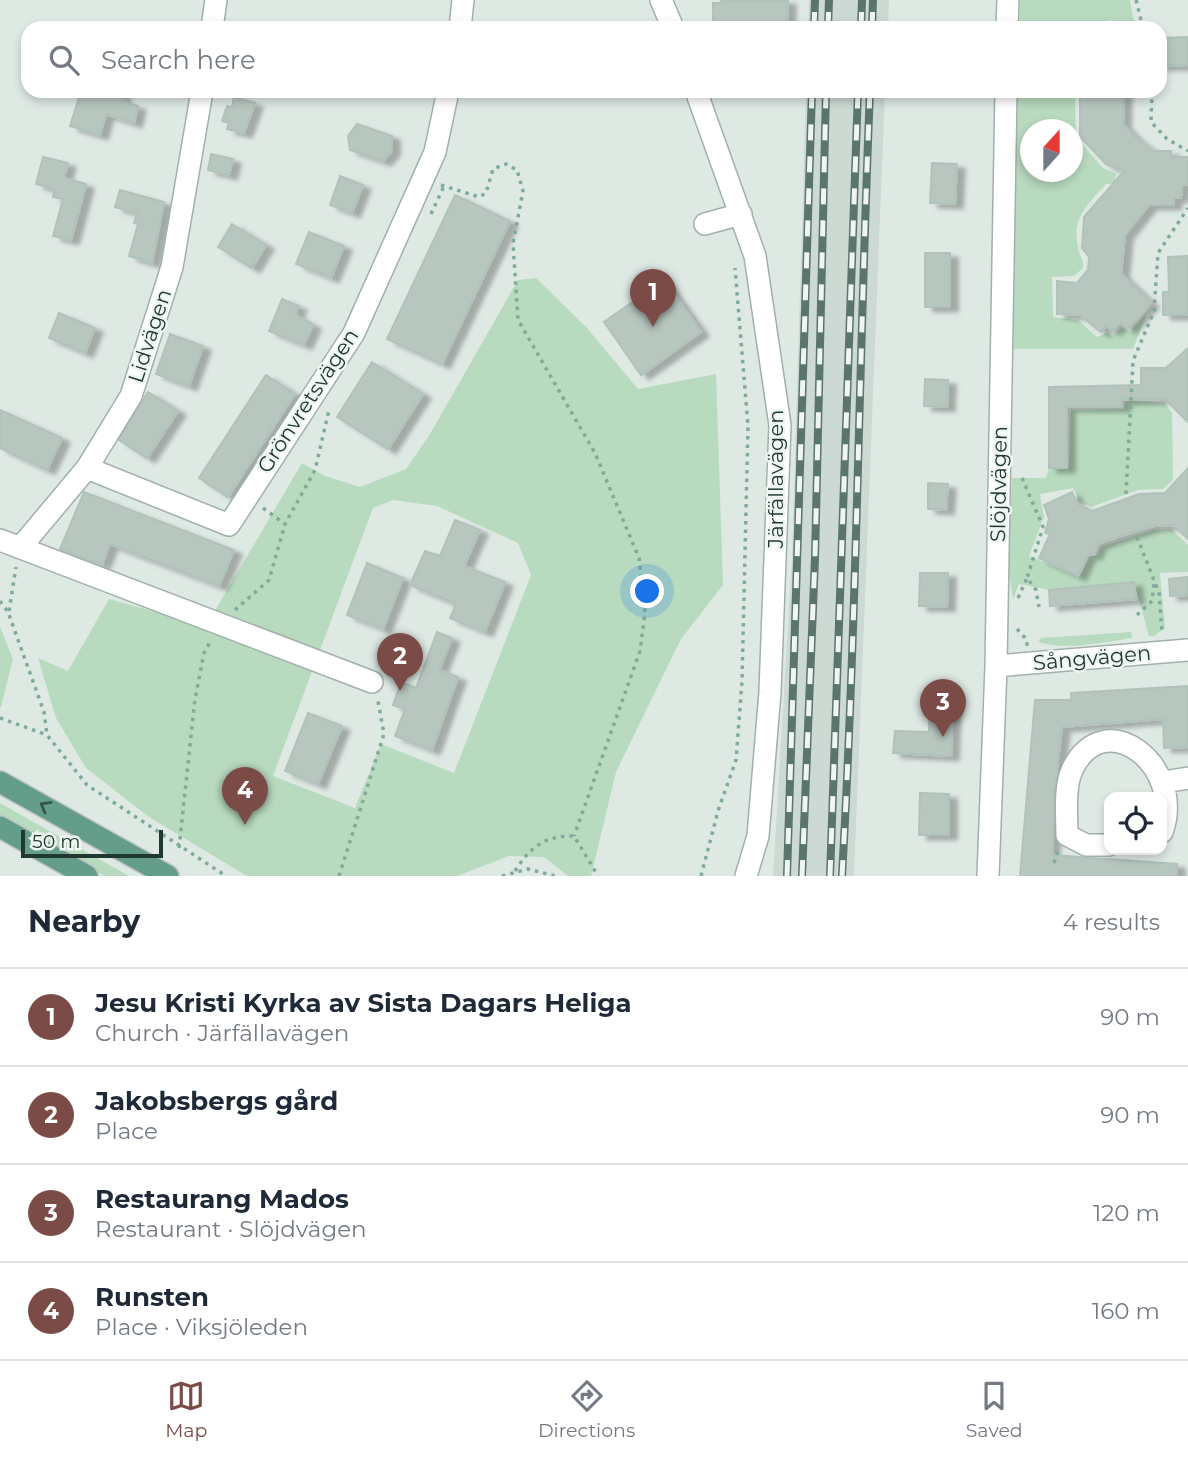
<!DOCTYPE html>
<meta charset="utf-8">
<style>
body{margin:0;font-family:Montserrat,sans-serif;background:#f6f6f7;color:#1f2937}
.controls{position:absolute;right:21px;bottom:21px;display:grid;overflow:hidden;border-radius:14px;box-shadow:0 4px 10px #0003}
.controls button{width:63px;height:63px;display:grid;place-items:center;padding:0;border:0;border-bottom:2px solid #e0e1e3;background:#fff;color:#1f2937;font:35px sans-serif}
.compass{position:absolute;left:1020px;top:119px;width:63px;height:63px;border-radius:50%;background:#fff;box-shadow:0 4px 10px #0003;rotate:21deg}
.scale{position:absolute;left:21px;bottom:18px;width:142px;box-sizing:border-box;padding-left:7px;border:4px solid #213830;border-top:0;font-size:19px;line-height:24px;white-space:nowrap;color:#213830;-webkit-text-stroke:5px #eff6f2;paint-order:stroke}
.you{position:absolute;left:648px;top:592px;width:24px;height:24px;margin:-18px;border:5px solid #fff;border-radius:50%;background:#1a73e8;box-shadow:0 0 0 10px #1a73e833}
.badge{display:grid;place-items:center;width:46px;height:46px;border-radius:50%;background:#7a4b47;color:#fff;font-size:23px;font-weight:700}
.pin{position:absolute;translate:-50% -58px;filter:drop-shadow(0 2px 4px #0008)}
.pin::after{content:'';position:absolute;top:37px;width:24px;height:21px;background:inherit;clip-path:polygon(0 0,100% 0,50% 100%)}
.list{margin:0;padding:0;list-style:none}
h2{display:flex;justify-content:space-between;align-items:center;height:91px;margin:0;padding:0 28px;font-size:30px}
h2 small{font-size:23px;font-weight:400;color:#747a83}
.list li{display:grid;grid-template-columns:46px 1fr auto;gap:21px;align-items:center;box-sizing:border-box;height:98px;padding:0 28px;border-top:2px solid #e0e1e3}
.list b{display:block;font-size:26px;white-space:nowrap}
.list p{margin:0;font-size:23px;white-space:nowrap;color:#747a83}
.list em{font-size:23px;font-style:normal;color:#747a83}
.icon{flex:none;width:38px;height:38px;fill:none;stroke:currentColor;stroke-width:2;stroke-linecap:round;stroke-linejoin:round}
.map{position:relative;flex:none;width:1188px;height:876px;overflow:hidden}
.search{position:absolute;background:#fff;box-shadow:0 4px 10px #0003;left:21px;right:21px;top:21px;height:77px;display:flex;align-items:center;gap:18px;box-sizing:border-box;padding:0 24px;border-radius:21px;color:#747a83;font-size:26px}
.sheet{height:483px;background:#fff}
nav{display:flex;justify-content:space-around;align-items:center;box-sizing:border-box;height:98px;border-top:2px solid #e0e1e3;background:#fff;font-size:19px;color:#747a83}
nav a{display:grid;justify-items:center;gap:4px}
nav .on{color:#7a4b47}
.map>svg:first-child{display:block}
.built{fill:#cdd9d3}
.green{fill:#b8dabf;fill-rule:evenodd}
.building{fill:#b7c7bf;stroke:#b1c2ba;stroke-width:2;filter:url(#shadow)}
.lines{fill:none;stroke-linecap:round;stroke-linejoin:round}
.minor-casing{stroke:#a2b0aa;stroke-width:24}
.major-casing{stroke:#bcc3c1;stroke-width:24}
.path{stroke:#80ab9b;stroke-width:3.5;stroke-dasharray:3.5 5;stroke-linecap:butt}
.minor{stroke:#fff;stroke-width:21}
.major{stroke:#659d8b;stroke-width:21}
.rail-casing{stroke:#5b746c;stroke-width:8}
.rail{stroke:#eff6f2;stroke-width:5;stroke-dasharray:16;stroke-linecap:butt}
.oneway{stroke:#35564b}
.labels{text-anchor:middle;stroke-width:5;stroke-linejoin:round;paint-order:stroke}
.street-label{font-size:21px;fill:#213830;stroke:#eff6f2}
</style>
<div class="map">
<svg width="1188" height="876" viewBox="0 0 1188 876">
<defs>
<filter id="shadow"><feDropShadow dx="8" dy="4.5" stdDeviation="2" flood-color="#0004"/></filter>
</defs>
<rect width="100%" height="100%" fill="#dfe9e4"/>
<path class="built" d="M809 0H889L888 28H808Z
M806 91H885L854 876H773L792 558Z"/>
<path class="green" d="M1020 0H1130L1135 28H1123L1112 20 1091 28H1020Z
M1018 91H1080L1075 96 1076 137 1103 168 1116 174 1114 184H1106C1089 203 1071 218 1078 247 1079 256 1084 259 1083 268L1074 276 1052 277 1053 317 1078 320 1097 337 1106 333 1112 336 1122 328 1130 332 1147 313 1133 349H1012ZM1030 130H1072V172H1030Z
M536 278 586 327 638 389 716 374 723 585 681 639 616 772 591 876H568L544 857 509 856 457 876H247L149 817 86 768 56 718 38 658 68 671 109 599 206 626 302 463 325 476 360 487 406 469 430 434 518 280ZM393 500 437 506 518 543 531 575 454 773 381 744 355 808 273 776 373 508Z
M1126 400 1164 403 1172 413 1173 480 1163 489 1138 490 1091 507 1079 501 1073 488 1040 494 1044 517 1029 556 1080 576 1090 557 1098 555 1101 547 1154 530 1171 529 1188 545V572L1160 573 1165 628 1154 636H1149L1134 582 1049 590 1019 584 1013 599 1008 567 1012 478H1046L1049 468 1069 467 1071 410 1124 409Z
M0 627 13 659 1 707H0Z
M1131 632 1132 638C1104 642 1066 651 1038 642L1041 638Z
M0 803 129 876H104L0 816Z"/>
<path class="building" d="M721 0H788L787 28H721V24L713 23V3H721Z
M1188 37V65L1160 66V38Z
M81 91 123 94 121 101 138 106 134 123 106 114 100 135 70 126Z
M1085 91H1124L1123 124 1136 138 1154 151H1171V157H1188V184L1182 186 1181 197 1174 198 1173 205H1149L1125 235 1121 274 1151 303 1128 329 1121 323 1112 331 1106 326 1101 332 1080 315 1057 314V281L1077 283 1088 270 1089 257 1082 248 1084 217 1124 171 1107 165 1080 137V97L1086 96Z
M234 97 255 103 244 133 227 129 229 123 222 121 227 106 232 107Z
M357 124 392 136V151L383 161 350 150 348 136Z
M211 154 233 159 229 175 208 170Z
M43 157 68 163 64 178 86 184 71 240 53 236 63 199 53 197 55 189 36 184Z
M932 163 957 164 955 204 930 203Z
M340 176 363 185 352 213 330 205Z
M120 190 164 202 152 263 129 256 138 224 134 223 137 213 115 207Z
M455 195 510 221 442 364 387 339Z
M232 224 266 245 252 268 218 247Z
M309 232 344 246 331 278 296 264Z
M925 253H950V307H925Z
M1188 256V315H1163V292H1169L1168 257Z
M664 280 701 332 641 375 604 322Z
M282 299 299 306 295 314 313 325 304 345 269 331Z
M59 313 95 328 85 353 49 338Z
M170 334 203 346 189 386 156 374Z
M1188 348V422L1165 399 1122 400V407H1067V468H1049V387L1141 385V368H1166Z
M372 362 423 394 388 449 337 417Z
M266 375 295 394 228 497 199 478Z
M925 379 948 380 947 407 924 406Z
M148 392 178 411 147 458 119 440Z
M0 410 62 438 47 470 0 448Z
M1188 468V539L1173 525 1154 526 1118 537 1098 544 1094 555 1088 554 1078 576 1039 558 1050 534 1045 533 1049 519 1044 505 1072 492 1077 504 1092 511 1139 494 1165 493Z
M928 483 948 484 946 510 928 509Z
M84 492 234 550 219 586 110 544 102 565 60 549Z
M455 520 480 530 464 566 505 582 485 632 450 618 456 604 410 585 425 551 440 556Z
M367 563 403 578 383 629 347 615Z
M920 573H948L947 607 919 606Z
M1188 577V595L1170 596 1169 579Z
M1134 582 1136 599 1050 606 1049 590Z
M437 632 452 638 439 670 458 677 432 750 395 736 405 709 393 705 401 682 416 688Z
M1188 686V747L1164 748 1163 719 1062 727 1054 793 1052 855 1177 864V876H1020L1035 700H1071V693Z
M930 701 953 702 951 756 893 753 895 731 929 732Z
M308 713 342 726 318 784 285 771Z
M920 793 949 794V835H919Z"/>
<g class="lines">
<defs>
<path id="minor" d="M661 0 673 28
M212 28 216 0
M460 28 463 0
M1007 28 1008 0
M696 91 755 256 780 425 770 692 758 836 746 876
M705 224 741 214
M87 468 229 525 354 333 435 152 448 91
M0 540 372 682
M20 548 87 468 131 396 172 267 202 91
M996 666 1188 650
M1164 782 1188 778
M1109 845H1086L1067 835C1067 816 1064 788 1072 770 1104 702 1186 766 1162 832
M988 876 996 666 1006 91"/>
<path id="major" d="M0 782 168 876
M0 827 87 876"/>
</defs>
<use href="#minor" class="minor-casing"/>
<use href="#major" class="major-casing"/>
<path class="path" d="M1136 0 1143 28
M1152 91 1151 122 1167 139 1188 151
M441 185 479 197 486 193 493 169 506 164 517 170 523 191 513 243 518 320 595 453 639 558 645 613 640 651 574 836
M431 214 444 186
M1022 478 1043 527 1027 578 1036 590 1039 607
M1126 494 1133 361 1154 311 1158 253 1188 208
M263 508 285 524
M1137 537 1159 593 1162 632
M1018 598 1027 578
M0 601 8 612 44 712 47 735 87 785 226 876
M235 610 269 580 285 524 315 470 329 410
M9 611 16 567
M1137 615 1152 601 1154 583
M1017 629 1027 640V646
M0 718 47 735
M179 848 195 699 204 653 211 640
M1054 863 1058 852
M515 871C530 847 546 835 574 836L598 876
M339 876 384 734 378 701
M502 876 528 869 555 876
M701 876 718 811 736 760 742 682 748 426 735 268"/>
<use href="#minor" class="minor"/>
<use href="#major" class="major"/>
<defs>
<path id="rail" d="M814 28 815 0
M828 28 829 0
M861 28 862 0
M872 28 873 0
M787 876 812 91
M802 876 815 558 826 91
M830 876 858 91
M842 876C857 615 859 353 870 91"/>
</defs>
<use href="#rail" class="rail-casing"/>
<use href="#rail" class="rail"/>
</g>
<defs><path id="oneway-chevron" d="M-2-3.5L2.5 0L-2 3.5" fill="none" stroke-width="1.6" stroke-linecap="round" stroke-linejoin="round" transform="scale(1.75)"/></defs>
<use class="oneway" href="#oneway-chevron" transform="translate(45 806) rotate(-151)"/>
<g class="labels">
<g class="street-label">
<text transform="translate(150 336) rotate(-72)" y="7">Lidvägen</text>
<text transform="translate(308 401) rotate(-57)" y="7">Grönvretsvägen</text>
<text transform="translate(776 479) rotate(-90)" y="7">Järfällavägen</text>
<text transform="translate(999 484) rotate(-89)" y="7">Slöjdvägen</text>
<text transform="translate(1092 658) rotate(-5)" y="7">Sångvägen</text>
</g>
</g>
</svg>
<div class="controls">
<button><svg class="icon" aria-label="locate" viewBox="0 0 24 24"><circle cx="12" cy="12" r="6"/><path d="M12 2v4M12 18v4M2 12h4M18 12h4"/></svg></button>
</div>
<svg class="compass" viewBox="-18 -18 36 36"><path d="M0-13l5 13h-10z" fill="#e53935"/><path d="M0 13l5-13h-10z" fill="#747a83"/></svg>
<div class="scale">50 m</div>
<div class="you"></div>
<div class="pin badge" style="left:653px;top:327px">1</div>
<div class="pin badge" style="left:400px;top:691px">2</div>
<div class="pin badge" style="left:943px;top:737px">3</div>
<div class="pin badge" style="left:245px;top:825px">4</div>
<div class="search"><svg class="icon" aria-label="search" viewBox="0 0 24 24"><circle cx="10" cy="10" r="6"/><path d="M15 15l6 6"/></svg>Search here</div>
</div>
<section class="sheet">
<h2>Nearby<small>4 results</small></h2>
<ul class="list">
<li><span class="badge">1</span><div><b>Jesu Kristi Kyrka av Sista Dagars Heliga</b><p>Church · Järfällavägen</p></div><em>90 m</em></li>
<li><span class="badge">2</span><div><b>Jakobsbergs gård</b><p>Place</p></div><em>90 m</em></li>
<li><span class="badge">3</span><div><b>Restaurang Mados</b><p>Restaurant · Slöjdvägen</p></div><em>120 m</em></li>
<li><span class="badge">4</span><div><b>Runsten</b><p>Place · Viksjöleden</p></div><em>160 m</em></li>
</ul>
</section>
<nav>
<a class="on"><svg class="icon" aria-label="map" viewBox="0 0 24 24"><path d="M3 6l6-2 6 2 6-2v14l-6 2-6-2-6 2zM9 4v14M15 6v14"/></svg>Map</a>
<a><svg class="icon" aria-label="directions" viewBox="0 0 24 24"><path d="M12 3l9 9-9 9-9-9zM9 14v-3h6M13 9l2 2-2 2"/></svg>Directions</a>
<a><svg class="icon" aria-label="saved" viewBox="0 0 24 24"><path d="M7 4h10v16l-5-4-5 4z"/></svg>Saved</a>
</nav>
